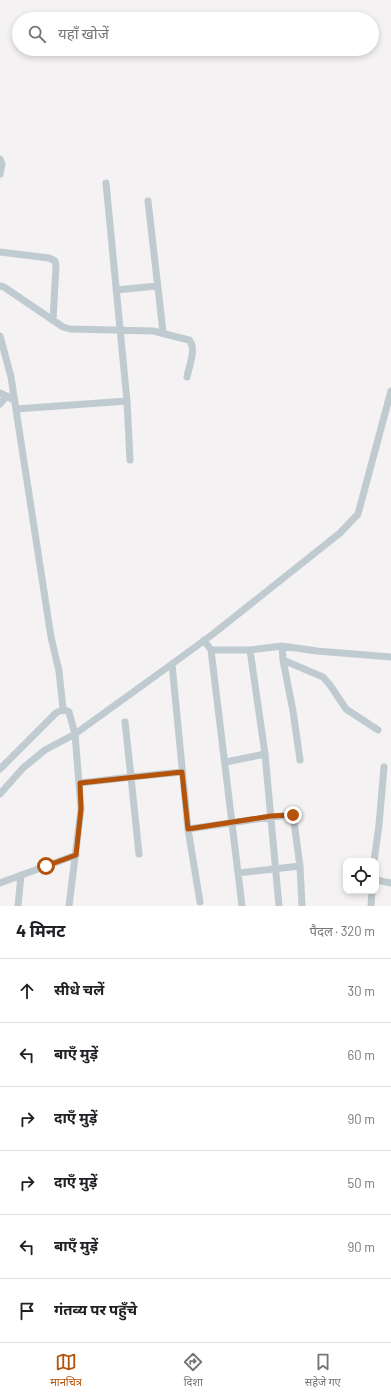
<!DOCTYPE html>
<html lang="hi">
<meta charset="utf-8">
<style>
body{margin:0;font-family:Barlow,"Noto Sans Devanagari",sans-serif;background:#f6f6f6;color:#202124}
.controls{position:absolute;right:12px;bottom:12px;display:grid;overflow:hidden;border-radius:8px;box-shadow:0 2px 6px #0003}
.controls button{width:36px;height:36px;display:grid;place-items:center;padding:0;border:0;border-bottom:1px solid #e0e0e0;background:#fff;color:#202124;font:20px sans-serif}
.stop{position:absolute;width:12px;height:12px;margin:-9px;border:3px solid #b45309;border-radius:50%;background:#fff}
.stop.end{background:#b45309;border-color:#fff;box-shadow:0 1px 4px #0008}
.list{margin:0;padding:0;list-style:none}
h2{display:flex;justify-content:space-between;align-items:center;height:52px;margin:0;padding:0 16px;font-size:17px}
h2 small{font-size:13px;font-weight:400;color:#757577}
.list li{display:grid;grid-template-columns:26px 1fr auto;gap:12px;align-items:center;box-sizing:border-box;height:64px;padding:0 16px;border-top:1px solid #e0e0e0}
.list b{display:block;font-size:15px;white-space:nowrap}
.list em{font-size:13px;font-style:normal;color:#757577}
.icon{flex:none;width:22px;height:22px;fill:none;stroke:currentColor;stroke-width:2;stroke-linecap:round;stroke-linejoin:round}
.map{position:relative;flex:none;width:391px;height:906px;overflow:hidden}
.search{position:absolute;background:#fff;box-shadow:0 2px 6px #0003;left:12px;right:12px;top:12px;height:44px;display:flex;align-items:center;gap:10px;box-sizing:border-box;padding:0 14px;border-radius:22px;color:#757577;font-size:15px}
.sheet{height:436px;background:#fff}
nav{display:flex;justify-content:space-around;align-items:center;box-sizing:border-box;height:56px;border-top:1px solid #e0e0e0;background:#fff;font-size:11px;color:#757577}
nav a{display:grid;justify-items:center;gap:2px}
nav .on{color:#b45309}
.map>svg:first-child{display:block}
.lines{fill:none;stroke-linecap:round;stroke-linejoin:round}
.minor{stroke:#c0cbd1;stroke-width:7}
.route{stroke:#b45309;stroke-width:5}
</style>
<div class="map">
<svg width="391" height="906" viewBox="0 0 391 906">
<rect width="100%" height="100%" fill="#f4f2f2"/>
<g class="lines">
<path class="minor" d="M0 159 2 164 0 174
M106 183 127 401 130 460
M148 201 163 332
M0 252 49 258 55 261 56 266 53 320
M0 286 4 287 63 327 70 329 153 331 189 340C197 348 189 366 187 377
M116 290 157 286
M0 336 11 377 51 637 59 671 63 709
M0 393 14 400
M0 404 7 396
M16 409 127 401
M204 640 211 650H250L282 646 317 651 391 657
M282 646 283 660 293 711 300 760
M211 650 242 906
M250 650 265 754 279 906
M283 660 323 677 330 685 346 709 378 730
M172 664 188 829 200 902
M125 722 131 777 182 772
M226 762 265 754
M0 769 56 713 63 709 69 712 75 734 81 809 69 906
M80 783 131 777 139 854
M0 794 23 768 45 750 75 734 172 664 213 634 340 533 358 514 391 391
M188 829 271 817 293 815 300 866 302 906
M374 861 379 825 384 767
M238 873 300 866
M376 880 391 883
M0 883 76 855
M18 906 21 875
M371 906 372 891"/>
</g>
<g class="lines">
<path class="route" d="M46 866 76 855 81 809 80 783 182 772 188 829 271 816 293 815"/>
</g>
</svg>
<div class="controls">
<button><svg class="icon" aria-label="locate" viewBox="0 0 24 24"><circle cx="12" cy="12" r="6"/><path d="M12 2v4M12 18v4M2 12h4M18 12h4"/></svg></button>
</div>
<div class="stop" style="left:46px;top:866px"></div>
<div class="stop end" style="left:293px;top:815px"></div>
<div class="search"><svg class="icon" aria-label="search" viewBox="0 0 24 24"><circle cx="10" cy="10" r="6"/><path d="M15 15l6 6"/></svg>यहाँ खोजें</div>
</div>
<section class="sheet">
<h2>4 मिनट<small>पैदल · 320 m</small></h2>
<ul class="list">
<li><svg class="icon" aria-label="ahead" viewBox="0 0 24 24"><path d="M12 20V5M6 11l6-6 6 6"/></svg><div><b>सीधे चलें</b></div><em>30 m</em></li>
<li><svg class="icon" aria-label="left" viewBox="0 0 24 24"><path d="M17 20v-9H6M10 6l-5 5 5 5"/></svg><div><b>बाएँ मुड़ें</b></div><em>60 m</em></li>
<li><svg class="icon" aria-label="right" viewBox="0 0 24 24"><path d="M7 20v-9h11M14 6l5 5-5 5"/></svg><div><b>दाएँ मुड़ें</b></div><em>90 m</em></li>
<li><svg class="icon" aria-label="right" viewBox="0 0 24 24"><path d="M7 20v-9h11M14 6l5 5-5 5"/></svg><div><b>दाएँ मुड़ें</b></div><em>50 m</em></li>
<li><svg class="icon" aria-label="left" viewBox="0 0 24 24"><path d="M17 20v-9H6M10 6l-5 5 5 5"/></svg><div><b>बाएँ मुड़ें</b></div><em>90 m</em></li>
<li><svg class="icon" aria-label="arrive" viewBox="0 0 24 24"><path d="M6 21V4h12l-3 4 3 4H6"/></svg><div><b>गंतव्य पर पहुँचे</b></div></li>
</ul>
</section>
<nav>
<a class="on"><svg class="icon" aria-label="map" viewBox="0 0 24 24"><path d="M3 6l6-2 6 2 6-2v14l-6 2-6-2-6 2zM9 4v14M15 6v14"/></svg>मानचित्र</a>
<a><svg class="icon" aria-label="directions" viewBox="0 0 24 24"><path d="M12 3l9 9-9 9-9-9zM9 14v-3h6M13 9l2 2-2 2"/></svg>दिशा</a>
<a><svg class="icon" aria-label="saved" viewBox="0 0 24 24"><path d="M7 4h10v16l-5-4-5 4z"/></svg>सहेजे गए</a>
</nav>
